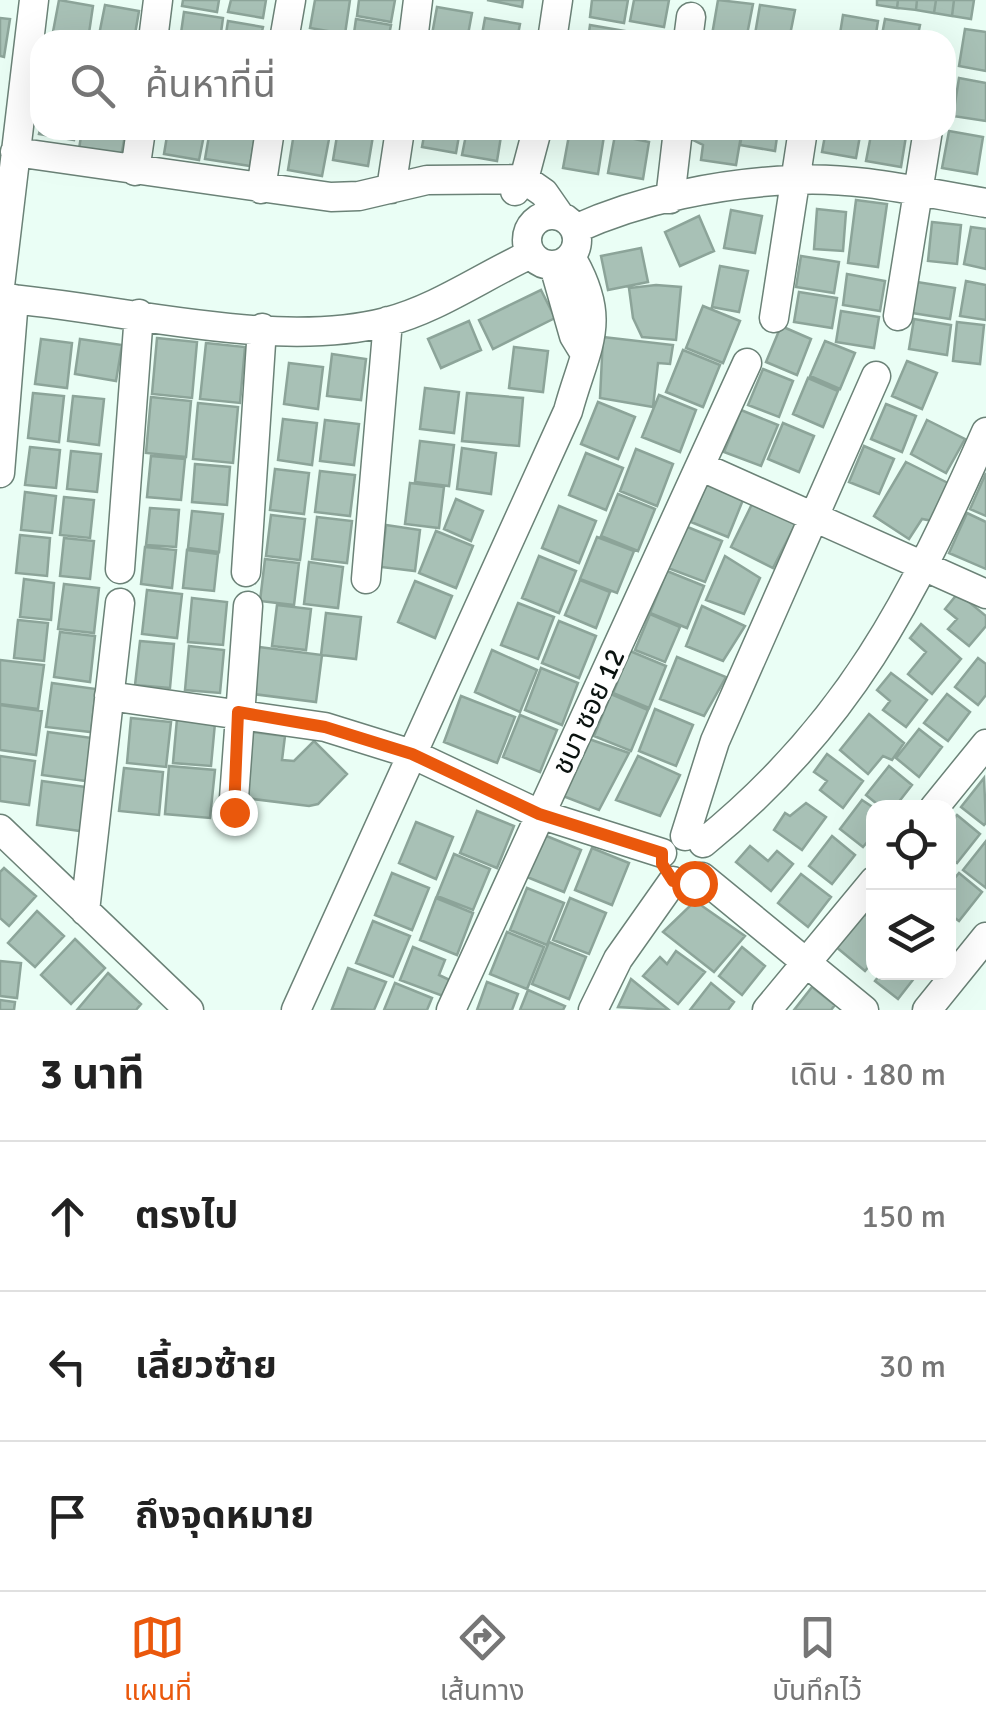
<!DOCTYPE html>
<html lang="th">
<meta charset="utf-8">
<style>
body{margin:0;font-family:Signika,"Noto Sans Thai",sans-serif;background:#f6f6f6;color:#222}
.controls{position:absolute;right:30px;bottom:30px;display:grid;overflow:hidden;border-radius:20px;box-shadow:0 10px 40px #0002}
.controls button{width:90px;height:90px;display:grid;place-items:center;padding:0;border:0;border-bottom:2px solid #e0e0e0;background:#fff;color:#222;font:50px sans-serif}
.stop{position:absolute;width:30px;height:30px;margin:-22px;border:8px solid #ea580c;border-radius:50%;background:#fff}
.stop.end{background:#ea580c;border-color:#fff;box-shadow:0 2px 10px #0008}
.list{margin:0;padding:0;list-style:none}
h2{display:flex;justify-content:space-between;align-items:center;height:130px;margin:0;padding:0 40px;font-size:42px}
h2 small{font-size:32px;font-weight:400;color:#767676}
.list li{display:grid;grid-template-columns:65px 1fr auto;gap:30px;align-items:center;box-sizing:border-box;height:150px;padding:0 40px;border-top:2px solid #e0e0e0}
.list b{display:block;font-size:38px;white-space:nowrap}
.list em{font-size:32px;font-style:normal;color:#767676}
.icon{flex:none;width:55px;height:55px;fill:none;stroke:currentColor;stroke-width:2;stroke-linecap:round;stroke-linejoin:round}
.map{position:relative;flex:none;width:986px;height:1010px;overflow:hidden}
.search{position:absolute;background:#fff;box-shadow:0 10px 40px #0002;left:30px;right:30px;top:30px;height:110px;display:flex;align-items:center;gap:25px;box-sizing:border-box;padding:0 35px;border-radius:30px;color:#767676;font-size:38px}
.sheet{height:580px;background:#fff}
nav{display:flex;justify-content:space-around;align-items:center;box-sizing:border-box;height:140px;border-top:2px solid #e0e0e0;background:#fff;font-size:28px;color:#767676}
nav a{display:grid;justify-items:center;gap:5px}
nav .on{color:#ea580c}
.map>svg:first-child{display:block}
.building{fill:#a8c1b6;stroke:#8ca499;stroke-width:2.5}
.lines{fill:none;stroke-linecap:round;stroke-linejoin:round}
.minor-casing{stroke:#6b8277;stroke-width:31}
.minor{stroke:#fff;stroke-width:28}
.route{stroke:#ea580c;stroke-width:12}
.labels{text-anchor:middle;stroke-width:8;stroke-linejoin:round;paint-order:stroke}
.street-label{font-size:28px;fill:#0a120f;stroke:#fff}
</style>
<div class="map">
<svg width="986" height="1010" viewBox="0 0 986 1010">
<rect width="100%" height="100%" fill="#eafef5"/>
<path class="building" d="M59 0 93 6 88 40 52 37Z
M183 0H219L217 12 182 6Z
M231 0H266L263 18 228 12Z
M315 0H350L345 34 310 28Z
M359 0H395L391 22 357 16Z
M487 0H523L522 7Z
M592 0H628L624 23 590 17Z
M634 0H669L664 27 630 21Z
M718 0 753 4 746 40 712 35Z
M877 0H898L897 8 877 5Z
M898 0H917L916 10 897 8Z
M917 0H936L934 13 916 10Z
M936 0H954L952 16 934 13Z
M954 0H974L971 19 952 16Z
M105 5 139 11 134 40H98Z
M760 5 795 10 789 40H754Z
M437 7 472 13 467 40H431Z
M184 12 223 18 220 40H180Z
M843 15 878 21 875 40H839Z
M0 18 10 19 4 57 0 56Z
M485 18 520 24 517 40H481Z
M356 19 391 25 388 40H353Z
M885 19 920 25 917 40H881Z
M228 21 263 27 260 40H225Z
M590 25 625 31 623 40H588Z
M965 29 986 32V71L959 66Z
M308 33 343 39V40H307Z
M629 34 663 40H627Z
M959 78 986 83V121L953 116Z
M40 130H76L74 140 39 134Z
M82 130H126L121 157 79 149Z
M168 130H205L199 160 164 154Z
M210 130H256L250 166 205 159Z
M338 130H374L368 166 333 160Z
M425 130H460L456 153 422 147Z
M467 130H502L497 161 462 155Z
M570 130 604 136 598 174 563 168Z
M694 130H742L736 165 701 160 703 145 693 140Z
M743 130H778L775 151 740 145Z
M826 130H861L856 158 822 152Z
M872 130H907L901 167 866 161Z
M949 131 983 137 977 174 942 168Z
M294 133 329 139 322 176 288 170Z
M615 135 649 142 643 179 608 173Z
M856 200 887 204 878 267 848 263Z
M817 209 846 212 843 251 814 249Z
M731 210 762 216 755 253 724 248Z
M699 216 714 251 680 266 665 232Z
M932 222 961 225 957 264 928 261Z
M971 227 986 229V269L964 264Z
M641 248 648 282 608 290 601 256Z
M801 256 839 262 834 293 796 287Z
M720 266 748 271 739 312 712 307Z
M847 274 885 281 880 311 843 305Z
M966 281 986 285V320L960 316Z
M917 282 955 288 950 319 912 313Z
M656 285 681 287 676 340 642 337 633 318 629 288Z
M541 290 555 318 493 349 479 320Z
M799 292 837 298 832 328 794 322Z
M703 306 740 321 723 363 686 348Z
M841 311 879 317 874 348 836 342Z
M914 319 951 325 947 355 909 349Z
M469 321 481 350 441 368 428 339Z
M957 322 984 325 980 364 953 361Z
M781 326 811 339 797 375 766 362Z
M603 337 673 345 670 364 658 363 653 407 600 398Z
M157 338 197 342 192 398 152 394Z
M41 339 72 343 67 388 35 384Z
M80 339 122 345 116 381 75 374Z
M825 341 855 353 840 389 810 376Z
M206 343 245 347 240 403 200 399Z
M514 347 548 351 543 392 509 388Z
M683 350 720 365 703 407 666 392Z
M332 354 366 359 361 400 327 396Z
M907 361 937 373 922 409 892 396Z
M289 363 323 367 318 409 284 404Z
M763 369 793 381 779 417 748 405Z
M808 378 838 391 823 427 793 414Z
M425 388 459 392 454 433 420 429Z
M33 393 64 396 59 442 28 438Z
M467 393 523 398 519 446 462 441Z
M659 395 696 410 680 452 642 437Z
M73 396 104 399 99 445 68 441Z
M151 397 191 401 186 457 146 453Z
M598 402 635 417 618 459 581 444Z
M198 403 238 407 233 463 193 459Z
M886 404 916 416 902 452 871 439Z
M741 410 778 425 761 466 724 452Z
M283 419 317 423 312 465 278 460Z
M325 420 359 424 354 465 320 461Z
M927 420 965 439 946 473 911 454Z
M783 423 814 436 799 472 768 459Z
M420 441 454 445 449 486 415 482Z
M864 446 894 459 879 494 849 482Z
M30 447 60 450 56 488 25 485Z
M462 448 496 453 491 494 457 489Z
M636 449 673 464 657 506 620 491Z
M71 451 101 454 97 492 67 489Z
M586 453 623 468 606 510 569 495Z
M151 456 185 459 181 500 147 497Z
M906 462 948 483 933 521 922 519 909 539 874 516Z
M195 464 230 467 227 505 192 502Z
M275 469 309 473 304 514 270 510Z
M320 471 355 475 350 516 315 512Z
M986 473V516L970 509Z
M708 480 745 495 728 537 691 522Z
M410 483 444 487 439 528 405 524Z
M25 492 56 496 52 533 21 530Z
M618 494 655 509 638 551 601 536Z
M64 497 94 500 90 538 60 535Z
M456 499 483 511 471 541 444 529Z
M753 502 796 523 773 568 731 547Z
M559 506 596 521 579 563 542 548Z
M150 508 179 510 176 547 146 545Z
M192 511 223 514 219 552 188 548Z
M967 513 986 522V569L949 553Z
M271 515 305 519 300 560 266 556Z
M317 517 352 521 347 563 312 559Z
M386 525 420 530 415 571 381 567Z
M685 526 722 541 705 582 668 568Z
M436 531 473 546 456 588 419 573Z
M20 535 50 538 47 576 16 573Z
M597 537 634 551 617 593 580 579Z
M64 538 94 541 90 579 60 576Z
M145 547 176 550 172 588 141 584Z
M187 550 218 554 214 591 183 588Z
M539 556 576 571 559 613 522 598Z
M725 556 760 578 744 614 706 600Z
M265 559 299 563 294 605 260 601Z
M309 562 343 567 338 608 304 604Z
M667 571 704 586 687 628 650 613Z
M24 579 54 583 51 620 20 617Z
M580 580 610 592 596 628 565 615Z
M415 581 452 596 435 638 398 622Z
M64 584 99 588 94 633 58 629Z
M147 590 182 594 177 638 142 634Z
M958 593 986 616V626L969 646 948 629 957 619 945 609Z
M192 598 227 602 223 645 188 642Z
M518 603 554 617 538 659 501 645Z
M277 605 311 609 306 650 272 646Z
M702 606 745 626 723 661 686 646Z
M326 613 361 617 356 659 321 655Z
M650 614 680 627 665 662 635 650Z
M18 620 48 623 44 661 14 658Z
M559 621 596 636 579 678 542 663Z
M921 624 961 659 932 694 908 674 926 652 910 638Z
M60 632 95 636 90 682 54 677Z
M140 641 174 644 170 688 135 685Z
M189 646 224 650 220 693 185 690Z
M259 647 322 655 316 702 253 694Z
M492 650 537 670 520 712 475 692Z
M630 651 666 666 649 708 613 693Z
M677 657 726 677 704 716 660 699Z
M978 658 986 664V695L978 705 955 687Z
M0 660 44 665 38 709 0 704Z
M541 668 578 683 562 725 525 710Z
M891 673 927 700 906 727 883 710 890 701 877 690Z
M52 683 96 689 91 732 46 727Z
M611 694 648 710 631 751 594 736Z
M947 694 970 712 948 741 924 723Z
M461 696 515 717 497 763 444 742Z
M0 705 42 711 36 755 0 750Z
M655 709 693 725 676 766 639 751Z
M869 714 904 743 892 760 883 756 868 774 840 750Z
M520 715 557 730 540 772 503 757Z
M131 718 171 722 166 767 127 763Z
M177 719 215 723 211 766 173 763Z
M919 729 942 747 919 777 896 758Z
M48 732 92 738 86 781 42 775Z
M253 732 285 736 282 760 294 761 314 741 347 774 318 804 309 806 245 798Z
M589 739 629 753 599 810 563 796Z
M827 754 863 781 843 808 820 790 827 781 814 772Z
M0 756 35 761 29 805 0 801Z
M638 756 680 775 660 816 616 800Z
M169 766 215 770 210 818 165 814Z
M889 766 912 785 894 808H882L866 795Z
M124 768 163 772 159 815 119 811Z
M984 778 986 823 984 825 961 807Z
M42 781 86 787 80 831 37 825Z
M862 800 874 808V834L863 847 840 829Z
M806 803 826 817 802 850 774 830 785 813 790 816Z
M477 811 514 826 497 868 460 853Z
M957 815 980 834 957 863 948 856V826Z
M416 822 453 837 436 879 399 863Z
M544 835 581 850 564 892 527 877Z
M832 836 855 855 832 884 809 866Z
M986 841V888L963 870Z
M750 846 768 861 777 851 793 864 771 891 736 862Z
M592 848 629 863 612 905 575 890Z
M454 854 490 869 473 910 437 896Z
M4 868 36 896 9 926 0 918V872Z
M392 873 429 888 412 930 375 915Z
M959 873 982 892 959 921 948 913V886Z
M801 874 831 897 808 927 778 903Z
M527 888 564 903 547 945 510 930Z
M436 898 473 913 457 955 420 940Z
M570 898 606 913 589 954 553 940Z
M695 901 745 936 714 972 663 932Z
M37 911 64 936 35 967 8 943Z
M862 912 874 922V960L865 971 835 946Z
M373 921 410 936 393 977 356 963Z
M507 932 544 947 527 989 490 974Z
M75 939 105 968 71 1004 41 975Z
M549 942 586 957 569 999 532 984Z
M413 947 445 960 439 975 452 981 443 996 400 980Z
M742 947 765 966 742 995 719 976Z
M676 951 705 972 678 1004 643 976 660 957 667 964Z
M0 961 21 963 17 998 0 996Z
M348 968 386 982 374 1010 332 1009Z
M882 972H919L898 999 875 981Z
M108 973 141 1004 136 1010H77Z
M631 979 669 1010 618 1007Z
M487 982 518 994 512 1010H477Z
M395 983 432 998 427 1010H384Z
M711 983 734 1002 728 1010H690Z
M812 987 835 1005 831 1010H794Z
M528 990 565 1006 563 1010H520Z
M0 1000 15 1002 14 1010H0Z"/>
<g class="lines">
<defs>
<path id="minor" d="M153 40 158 0
M284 40 291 0
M413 40 418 0
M552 40 558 0
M688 40 691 17
M15 152 331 197 359 196 427 180 524 179 544 193 560 216
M135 171 141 130
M261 189 270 130
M391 189 400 130
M515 191 524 179 537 130
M670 199 678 130
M527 240a25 25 0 1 1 50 0a25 25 0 1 1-50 0Z
M575 229C641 199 721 183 793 180 857 176 924 193 986 203
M554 266 574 336 585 354
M0 286 34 0
M0 298C117 307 273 351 386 322 437 309 483 276 531 254
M898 316 928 130
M774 318 803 130
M702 467 986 594
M0 473 14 299
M120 569 139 314
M246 572 262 328
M366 579 388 321
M109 696 325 727 412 754 539 814 662 853
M934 808 986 744
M233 812 248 606
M0 829 189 1010
M685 836 715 741 876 376
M703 843C849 725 912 599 986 432
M702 877 864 1010
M85 911 120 603
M296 1010 568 411C586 345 609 322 571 257
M451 1010 747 363
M593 1010 618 959 673 881
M767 1010 874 881
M927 1010 986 937"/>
</defs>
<use href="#minor" class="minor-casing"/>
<use href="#minor" class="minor"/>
</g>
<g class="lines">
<path class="route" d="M234 812 238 712 325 727 412 754 539 814 662 853V864L673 881 694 883"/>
</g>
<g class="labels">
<g class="street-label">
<text transform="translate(588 711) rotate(-65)" y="10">ชบา ซอย 12</text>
</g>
</g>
</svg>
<div class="controls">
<button><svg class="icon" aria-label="locate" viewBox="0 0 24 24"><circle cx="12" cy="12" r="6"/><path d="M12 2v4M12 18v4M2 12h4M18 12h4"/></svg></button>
<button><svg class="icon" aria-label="layers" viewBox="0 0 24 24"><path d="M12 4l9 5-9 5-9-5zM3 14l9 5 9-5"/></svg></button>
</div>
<div class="stop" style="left:694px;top:883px"></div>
<div class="stop end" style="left:234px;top:812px"></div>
<div class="search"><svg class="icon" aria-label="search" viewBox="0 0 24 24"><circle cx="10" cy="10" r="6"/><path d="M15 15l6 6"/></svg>ค้นหาที่นี่</div>
</div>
<section class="sheet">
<h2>3 นาที<small>เดิน · 180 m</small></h2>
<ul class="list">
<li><svg class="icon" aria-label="ahead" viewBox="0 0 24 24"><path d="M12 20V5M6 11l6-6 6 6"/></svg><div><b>ตรงไป</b></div><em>150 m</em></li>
<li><svg class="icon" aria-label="left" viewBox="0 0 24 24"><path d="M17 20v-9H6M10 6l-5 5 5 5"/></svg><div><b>เลี้ยวซ้าย</b></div><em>30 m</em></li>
<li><svg class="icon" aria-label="arrive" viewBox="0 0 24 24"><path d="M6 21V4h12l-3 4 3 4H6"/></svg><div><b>ถึงจุดหมาย</b></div></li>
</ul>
</section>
<nav>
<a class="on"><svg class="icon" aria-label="map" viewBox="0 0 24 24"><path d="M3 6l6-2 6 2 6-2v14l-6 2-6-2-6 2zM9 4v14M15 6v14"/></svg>แผนที่</a>
<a><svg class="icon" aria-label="directions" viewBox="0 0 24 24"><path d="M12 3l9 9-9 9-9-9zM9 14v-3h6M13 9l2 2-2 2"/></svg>เส้นทาง</a>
<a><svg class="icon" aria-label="saved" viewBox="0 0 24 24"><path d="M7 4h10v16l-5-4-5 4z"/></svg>บันทึกไว้</a>
</nav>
